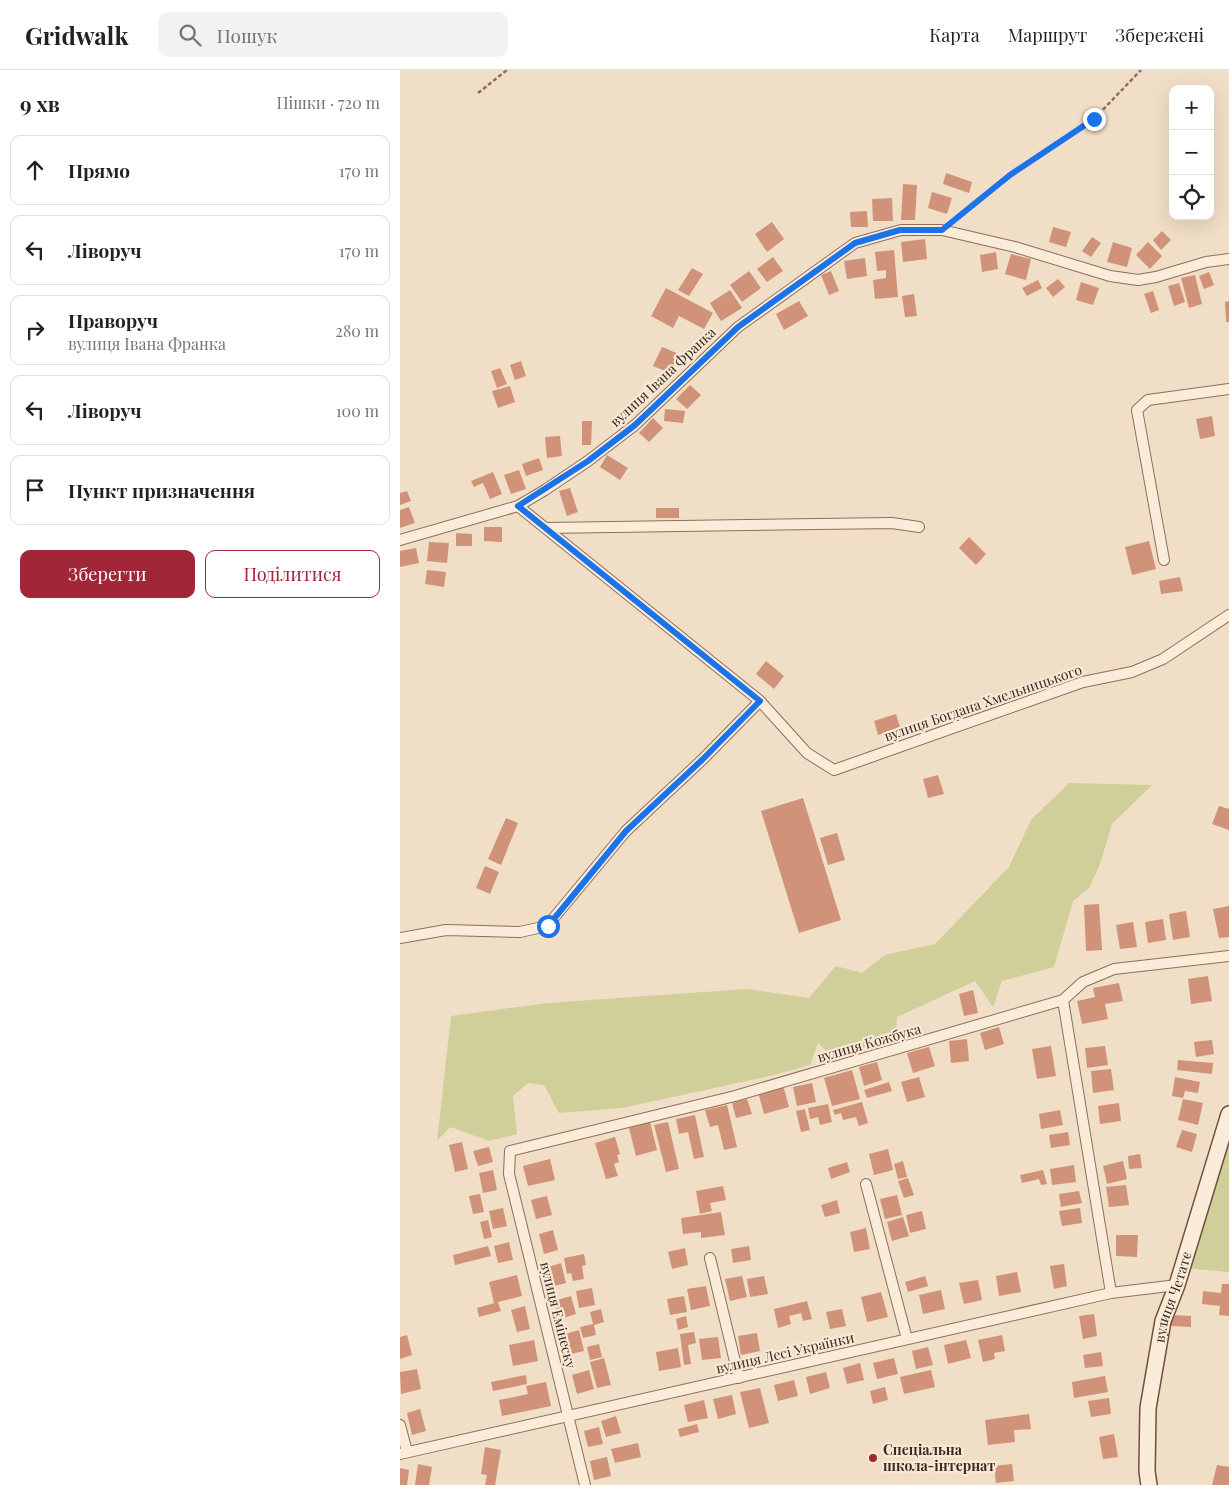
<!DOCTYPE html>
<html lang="uk">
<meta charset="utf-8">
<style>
body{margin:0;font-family:"Playfair Display",serif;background:#f2f2f2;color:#222}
.controls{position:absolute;right:15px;top:15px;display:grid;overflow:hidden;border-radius:10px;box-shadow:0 5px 20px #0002}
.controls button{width:45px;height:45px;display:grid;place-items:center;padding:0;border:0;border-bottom:1px solid #e0e0e0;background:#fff;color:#222;font:25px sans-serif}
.stop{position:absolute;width:15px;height:15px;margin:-11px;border:4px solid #1a73e8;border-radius:50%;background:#fff}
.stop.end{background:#1a73e8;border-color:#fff;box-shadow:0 1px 5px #0008}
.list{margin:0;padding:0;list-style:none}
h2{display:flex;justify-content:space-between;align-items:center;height:65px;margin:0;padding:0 20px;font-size:21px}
h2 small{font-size:16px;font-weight:400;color:#767676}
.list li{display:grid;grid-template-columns:32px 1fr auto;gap:15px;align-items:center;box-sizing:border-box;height:70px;margin:0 10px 10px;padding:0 10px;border:1px solid #e0e0e0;border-radius:10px}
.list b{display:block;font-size:19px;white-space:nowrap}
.list p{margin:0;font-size:16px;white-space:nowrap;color:#767676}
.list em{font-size:16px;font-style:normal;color:#767676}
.actions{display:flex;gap:10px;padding:15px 20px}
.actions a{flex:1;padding:11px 0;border:1px solid #a02638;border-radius:10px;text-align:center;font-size:18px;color:#a02638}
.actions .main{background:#a02638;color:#fff}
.icon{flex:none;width:28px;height:28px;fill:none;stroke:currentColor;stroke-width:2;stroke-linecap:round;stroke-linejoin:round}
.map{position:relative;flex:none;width:829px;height:1415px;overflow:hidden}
header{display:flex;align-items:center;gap:30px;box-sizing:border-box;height:70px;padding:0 25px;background:#fff;border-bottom:1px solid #e0e0e0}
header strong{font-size:24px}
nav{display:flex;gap:28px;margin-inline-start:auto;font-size:18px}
.search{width:350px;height:45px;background:#f2f2f2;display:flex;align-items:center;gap:12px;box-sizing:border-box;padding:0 18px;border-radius:10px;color:#767676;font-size:19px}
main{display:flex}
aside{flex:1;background:#fff}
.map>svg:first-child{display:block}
.green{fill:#d0cf99}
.building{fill:#d1927a}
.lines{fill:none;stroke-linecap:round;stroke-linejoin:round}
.street-casing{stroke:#8e6e5a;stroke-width:12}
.secondary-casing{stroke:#6f4f3d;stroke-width:18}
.path{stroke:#8e6e5a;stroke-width:2.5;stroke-dasharray:4 2.5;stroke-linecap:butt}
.street{stroke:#fbecda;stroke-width:10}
.secondary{stroke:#fbecda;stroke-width:15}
.route{stroke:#1a73e8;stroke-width:6}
.poi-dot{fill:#a02638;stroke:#f8e9d6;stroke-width:2}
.labels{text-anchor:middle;stroke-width:4.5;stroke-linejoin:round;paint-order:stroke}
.street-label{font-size:14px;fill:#3d291f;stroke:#f8e9d6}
.poi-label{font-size:14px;font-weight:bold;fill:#3d291f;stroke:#f8e9d6;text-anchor:start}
</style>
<header>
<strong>Gridwalk</strong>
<div class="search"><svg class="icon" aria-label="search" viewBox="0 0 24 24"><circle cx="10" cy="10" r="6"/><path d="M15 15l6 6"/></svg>Пошук</div>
<nav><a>Карта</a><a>Маршрут</a><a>Збережені</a></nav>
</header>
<main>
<aside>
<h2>9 хв<small>Пішки · 720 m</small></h2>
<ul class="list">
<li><svg class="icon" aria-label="ahead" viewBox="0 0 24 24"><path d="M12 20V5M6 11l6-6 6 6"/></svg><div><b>Прямо</b></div><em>170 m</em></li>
<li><svg class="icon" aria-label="left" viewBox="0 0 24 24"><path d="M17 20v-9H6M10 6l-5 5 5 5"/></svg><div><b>Ліворуч</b></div><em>170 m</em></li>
<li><svg class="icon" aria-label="right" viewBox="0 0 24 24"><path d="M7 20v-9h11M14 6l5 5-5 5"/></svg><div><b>Праворуч</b><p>вулиця Івана Франка</p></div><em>280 m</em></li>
<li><svg class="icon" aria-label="left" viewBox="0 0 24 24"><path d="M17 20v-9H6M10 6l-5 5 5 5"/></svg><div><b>Ліворуч</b></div><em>100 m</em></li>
<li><svg class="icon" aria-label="arrive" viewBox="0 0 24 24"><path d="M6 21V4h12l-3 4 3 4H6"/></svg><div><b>Пункт призначення</b></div></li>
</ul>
<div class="actions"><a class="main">Зберегти</a><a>Поділитися</a></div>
</aside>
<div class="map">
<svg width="829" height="1415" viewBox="0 0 829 1415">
<rect width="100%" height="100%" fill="#f1dec6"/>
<path class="green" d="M669 713 752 715 712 754 700 794 689 818 673 831 654 897 602 911 593 937 575 911 497 947 496 969 432 987 418 973 410 995 374 1005 222 1038 159 1043 144 1015 128 1013 113 1026 117 1064 89 1071 50 1057 37 1071 51 946 148 933 347 919 409 928 436 896 462 903 485 885 535 874 609 797 631 750Z
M829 1048V1202L781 1198Z"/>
<path class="building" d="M546 103 572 112 569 123 543 114Z
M503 114 517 115 515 150H501Z
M532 122 552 128 547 144 528 138Z
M492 128 493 151H473L472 129Z
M467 141 468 157H451L450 142Z
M372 152 384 169 367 182 355 164Z
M653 157 671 162 666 177 649 172Z
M762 161 771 170 761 180 753 170Z
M692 167 701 173 691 187 682 181Z
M525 169 527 189 503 192 501 172Z
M713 172 732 178 727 197 707 192Z
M748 172 762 186 750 199 736 185Z
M494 180 498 227 475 229 473 210 486 208V200L477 201 475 182Z
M596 182 598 199 582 202 580 185Z
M611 184 631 189 626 210 605 204Z
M373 187 383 201 367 212 357 199Z
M465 188 467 206 447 209 444 191Z
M292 198 303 204 289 226 278 220Z
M349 201 361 218 342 232 330 215Z
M431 201 439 221 429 225 421 205Z
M809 202 814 215 804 219 799 206Z
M795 205 802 234 789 238 781 208Z
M658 209 665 217 653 227 646 218Z
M638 210 642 218 627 226 622 218Z
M681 212 699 218 693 235 676 230Z
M779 213 785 232 774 236 768 216Z
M266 218 313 243 304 259 279 246 273 258 251 246Z
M330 220 342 238 321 251 310 233Z
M753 221 759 240 751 243 744 224Z
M514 224 517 246 505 247 502 226Z
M399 231 408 246 384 260 376 244Z
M829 231V252H826L825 232Z
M262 277 279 284 270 303 253 296Z
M121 291 126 306 115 310 110 295Z
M100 298 107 314 97 318 91 301Z
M290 315 301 325 287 339 276 329Z
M110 316 115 332 98 338 92 321Z
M265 339 285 341 283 353 264 351Z
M812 346 815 366 800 369 796 349Z
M253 348 263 358 249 372 239 363Z
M182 351H192L191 375H182Z
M160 366 162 386 147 388 145 367Z
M207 385 228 398 220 410 200 397Z
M139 388 143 400 126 406 122 394Z
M119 400 126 419 111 424 104 405Z
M93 402 102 424 90 429 83 413 74 417 71 411Z
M170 418 178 442 167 446 159 421Z
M7 421 11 431 0 435V423Z
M9 437 15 453 0 458V440Z
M256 438H279V448H256Z
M84 457H102V472L84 471Z
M56 463 72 464V476H56Z
M569 467 586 484 576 495 559 478Z
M749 471 756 499 732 505 725 477Z
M29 472 49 473 47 493 27 491Z
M16 478 19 493 0 497V481Z
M27 500 46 502 44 517 25 514Z
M780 507 783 521 761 524 759 511Z
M366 591 384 606 374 619 356 604Z
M496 644 500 657 478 665 474 651Z
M538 705 544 724 528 728 523 709Z
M403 728 441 850 399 863 361 741Z
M819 736 829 739V760L812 754Z
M106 748 118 753 101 795 88 789Z
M437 763 445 790 428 795 420 768Z
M85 796 99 802 90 824 76 818Z
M699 834 702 880 686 881 684 835Z
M829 836V867L819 868 813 839Z
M786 841 790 867 773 870 769 844Z
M763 849 766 870 748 873 745 852Z
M733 852 737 877 720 879 716 855Z
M808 906 812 931 791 934 788 909Z
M719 913 723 931 705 934 708 949 682 954 677 931 695 927 693 918Z
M573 920 578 943 564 946 559 924Z
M599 957 604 974 585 980 580 963Z
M567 969 569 991 551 993 549 971Z
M812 970 814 984 796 987 794 972Z
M651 976 656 1006 637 1009 632 979Z
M705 976 708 995 687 998 685 978Z
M529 977 535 996 513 1003 507 983Z
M778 990 813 993 812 1004 777 1000Z
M477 992 482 1010 464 1016 459 997Z
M711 999 714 1020 693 1023 691 1001Z
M452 1000 460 1029 432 1036 424 1008Z
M519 1007 525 1027 507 1032 501 1012Z
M775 1007 800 1012 798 1023 785 1021 783 1028 772 1026Z
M489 1012 492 1021 467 1028 464 1020Z
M412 1013 416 1032 397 1036 393 1017Z
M383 1015 389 1037 364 1044 358 1022Z
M347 1029 352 1044 336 1048 332 1033Z
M783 1029 803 1033 798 1055 778 1050Z
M462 1032 468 1053 459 1056 456 1047 443 1050 441 1043 435 1045 433 1040Z
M719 1033 721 1051 700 1054 698 1036Z
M428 1034 432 1052 420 1055 418 1047 410 1049 408 1038Z
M327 1035 337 1077 324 1080 318 1055 310 1057 305 1040Z
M405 1039 410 1060 401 1062 396 1041Z
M660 1040 663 1055 641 1059 639 1044Z
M295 1045 304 1087 294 1089 288 1062 279 1064 276 1049Z
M250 1052 257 1080 236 1086 229 1058Z
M268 1052 279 1099 266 1102 254 1055Z
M782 1060 797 1064 792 1082 776 1077Z
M668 1062 670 1075 651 1078 649 1065Z
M215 1067 220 1084 217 1085 219 1092 214 1094 218 1106 206 1109 195 1073Z
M62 1072 68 1099 55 1102 49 1075Z
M89 1077 93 1092 78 1096 73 1081Z
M488 1079 493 1100 474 1105 469 1084Z
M740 1084 742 1098 729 1099 728 1086Z
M150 1089 155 1110 128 1116 123 1096Z
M503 1091 507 1107 498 1109 494 1094Z
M723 1091 727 1109 707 1114 703 1096Z
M447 1092 450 1102 431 1109 428 1098Z
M674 1095 676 1112 652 1115 650 1099Z
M93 1100 97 1120 83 1123 79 1103Z
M643 1100 647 1114 641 1115 639 1109 622 1113 620 1105Z
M508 1108 514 1125 504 1128 498 1111Z
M726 1115 729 1135 709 1137 706 1117Z
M323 1116 326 1130 310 1133 312 1141 300 1144 296 1121Z
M679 1121 682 1133 661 1137 659 1124Z
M80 1124 84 1142 73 1144 69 1126Z
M497 1125 502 1145 485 1149 480 1129Z
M147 1126 152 1145 136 1149 131 1130Z
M437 1130 440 1143 425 1147 421 1135Z
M103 1138 107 1156 93 1159 89 1141Z
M680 1138 682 1153 662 1156 659 1141Z
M522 1141 526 1159 510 1163 506 1145Z
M321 1142 325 1165 301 1168V1162L283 1164 281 1148Z
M503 1147 509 1166 492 1171 487 1152Z
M88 1150 92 1167 84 1169 80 1152Z
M466 1158 470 1179 454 1182 450 1162Z
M153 1160 158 1180 144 1184 139 1164Z
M716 1165H738L737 1187 716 1186Z
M109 1172 113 1190 98 1193 94 1176Z
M88 1176 91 1186 55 1195 53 1185Z
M349 1176 351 1190 333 1193 331 1179Z
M285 1178 288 1195 272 1199 268 1182Z
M184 1184 186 1195 182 1196 184 1209 173 1211 171 1203 167 1204 164 1188Z
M161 1193 166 1213 150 1217 145 1198Z
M664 1194 667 1216 654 1219 650 1196Z
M617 1202 621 1222 599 1226 596 1206Z
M117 1205 122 1226 94 1233 89 1212Z
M342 1206 347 1227 330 1231 325 1209Z
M364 1206 368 1224 350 1227 347 1209Z
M525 1206 528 1216 508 1222 505 1212Z
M578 1210 582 1230 564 1234 559 1213Z
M822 1214H829V1246L819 1245 820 1236 802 1234 803 1221 821 1223Z
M306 1216 310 1236 291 1240 287 1219Z
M192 1218 195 1235 179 1238 176 1221Z
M541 1220 545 1239 523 1244 519 1225Z
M481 1222 488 1247 467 1252 461 1227Z
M171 1226 176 1244 160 1249 154 1231Z
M284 1226 287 1242 270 1245 267 1229Z
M407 1231 412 1249 403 1251 401 1243 389 1246 391 1254 378 1258 374 1239Z
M98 1232 101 1241 79 1247 77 1238Z
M125 1236 130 1259 117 1262 111 1240Z
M201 1239 204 1252 194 1255 196 1265 183 1268 180 1257 193 1254 190 1242Z
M442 1239 446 1256 430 1259 426 1242Z
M694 1244 697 1266 683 1269 679 1246Z
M771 1245 791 1246V1257L771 1256Z
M286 1246 288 1257 278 1260 276 1249Z
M179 1260 184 1281 167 1285 162 1265Z
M294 1262 296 1273 288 1275 291 1294 284 1295 280 1264Z
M357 1263 360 1281 341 1285 338 1266Z
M7 1265 12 1285 0 1289V1267Z
M602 1265 605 1281 594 1283 595 1289 583 1292 578 1270Z
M318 1267 321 1288 302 1290 299 1269Z
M134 1270 138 1291 113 1296 109 1275Z
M566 1270 571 1288 548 1294 544 1275Z
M199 1274 202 1287 190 1290 187 1277Z
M528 1277 533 1295 516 1299 512 1281Z
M278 1278 281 1297 259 1301 256 1282Z
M701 1282 703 1296 685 1298 683 1285Z
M204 1288 211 1315 197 1318 190 1292Z
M494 1288 498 1304 477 1309 473 1293Z
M460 1293 464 1310 447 1314 443 1298Z
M17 1299 21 1319 1 1324 0 1302Z
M189 1300 194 1319 177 1324 172 1305Z
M531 1300 535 1317 504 1324 500 1307Z
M426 1302 430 1318 410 1324 406 1307Z
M126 1305 127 1314 93 1321 91 1312Z
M705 1306 708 1322 674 1328 672 1312Z
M394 1310 398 1326 378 1331 374 1315Z
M146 1312 151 1336 102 1346 99 1330 128 1324 126 1316Z
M485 1317 488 1330 473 1334 470 1321Z
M360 1318 369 1353 349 1358 340 1322Z
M332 1325 336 1344 318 1349 313 1329Z
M709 1328 711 1344 691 1347 688 1331Z
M304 1330 308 1348 288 1352 284 1335Z
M20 1339 26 1361 12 1365 7 1343Z
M629 1344 631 1359 614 1360 615 1372 588 1375 585 1350Z
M216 1346 221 1363 206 1367 201 1351Z
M297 1354 299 1362 280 1367 278 1359Z
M199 1357 203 1374 188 1377 184 1361Z
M714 1364 718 1387 703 1389 699 1367Z
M238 1373 241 1387 215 1393 211 1379Z
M85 1377 101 1380 95 1415H85L87 1405 81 1404Z
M207 1387 211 1406 194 1410 190 1391Z
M18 1394 32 1397 29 1415H15Z
M612 1394 614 1411 596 1413 594 1396Z
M817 1395 829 1397V1415H812Z
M0 1398 9 1400 7 1415H0Z"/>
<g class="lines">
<defs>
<path id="street" d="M118 436 360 631 407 683 434 700 683 612 732 602 763 589 829 545
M145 458 492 453 519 457
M0 470 118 436 145 420 188 391 235 355 338 257 455 173 501 160H542L615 177 710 206 738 210 756 207 806 192 829 189
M764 490 737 340 748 330 829 319
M0 868 46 860 120 862 147 856 226 761 303 689 360 631
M663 930 711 1223
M466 1114 507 1269
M310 1188 339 1308
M0 1355 7 1382
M0 1384 711 1223 777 1215
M185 1415 109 1104 110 1081 335 1026 663 930 683 912 714 899 829 886"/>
<g id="secondary">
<path id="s1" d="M749 1415 747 1401 748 1338 763 1251 777 1215 829 1044"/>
</g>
</defs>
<use href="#street" class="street-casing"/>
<use href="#secondary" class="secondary-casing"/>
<path class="path" d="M78 23 107 0
M552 152 610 105 694 49 741 0"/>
<use href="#street" class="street"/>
<use href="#secondary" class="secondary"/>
</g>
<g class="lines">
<path class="route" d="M148 856 226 761 303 689 360 631 118 436 188 391 235 355 338 257 455 173 500 160H542L610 105 694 49"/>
</g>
<circle class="poi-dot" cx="473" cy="1388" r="5"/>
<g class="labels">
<g class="street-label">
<text transform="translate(263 307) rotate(-43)" y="5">вулиця Івана Франка</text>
<text transform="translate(583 633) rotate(-19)" y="5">вулиця Богдана Хмельницького</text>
<text transform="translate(469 973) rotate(-16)" y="5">вулиця Кожбука</text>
<text dy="5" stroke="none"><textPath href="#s1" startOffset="191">вулиця Четатє</textPath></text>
<text transform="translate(158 1245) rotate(76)" y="5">вулиця Емінеску</text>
<text transform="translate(385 1283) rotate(-13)" y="5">вулиця Лесі Українки</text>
</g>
<g class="poi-label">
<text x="483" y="1385">Спеціальна<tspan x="483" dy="16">школа-інтернат</tspan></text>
</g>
</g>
</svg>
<div class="controls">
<button>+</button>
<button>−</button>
<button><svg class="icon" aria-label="locate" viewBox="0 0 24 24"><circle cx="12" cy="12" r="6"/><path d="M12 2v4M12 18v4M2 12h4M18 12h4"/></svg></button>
</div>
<div class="stop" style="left:148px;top:856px"></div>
<div class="stop end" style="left:694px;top:49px"></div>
</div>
</main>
